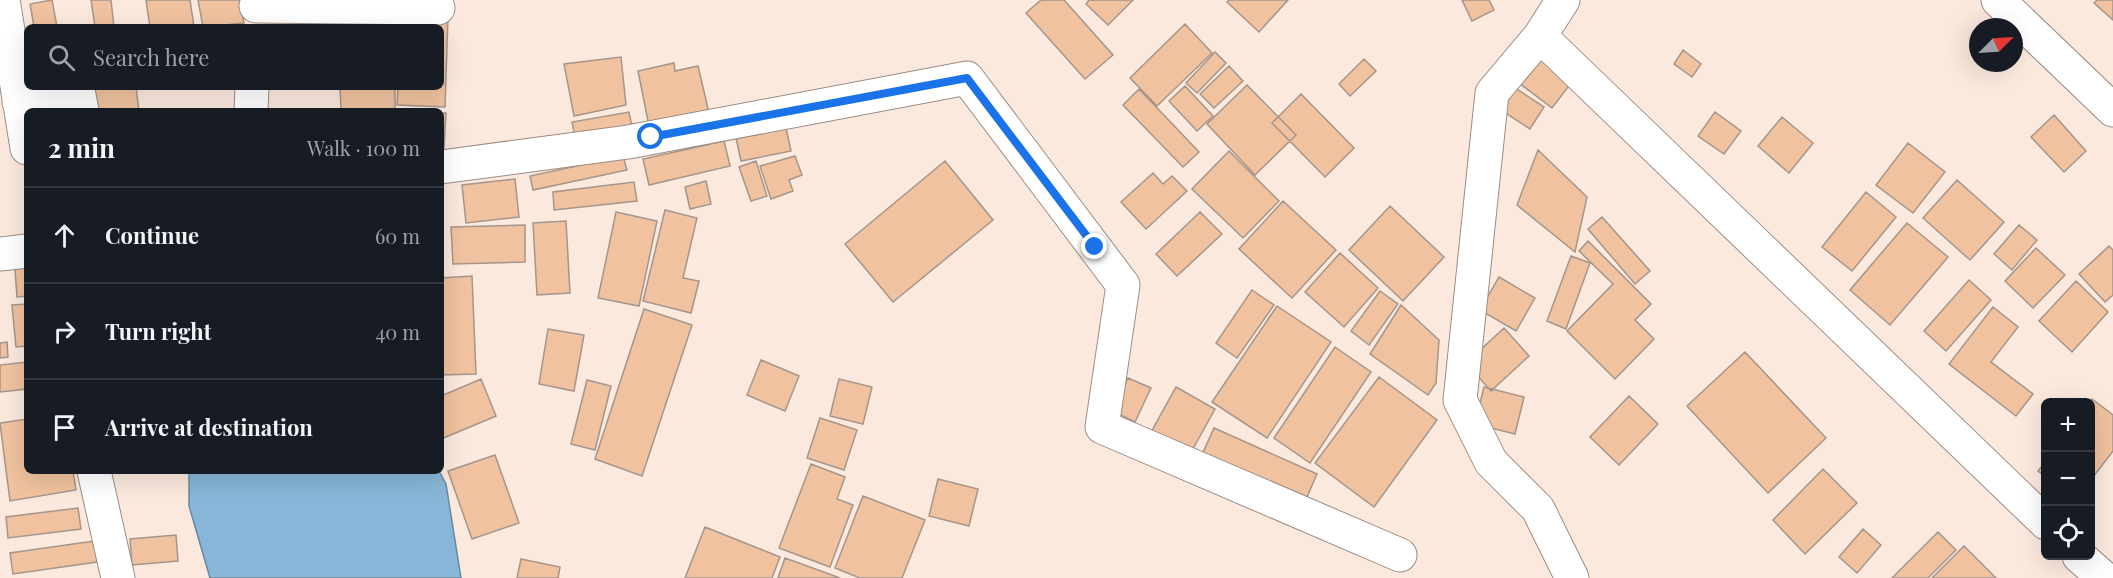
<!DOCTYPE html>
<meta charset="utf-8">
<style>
body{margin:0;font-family:"Playfair Display",serif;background:#242831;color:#f1f3f6}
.controls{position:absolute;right:18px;bottom:18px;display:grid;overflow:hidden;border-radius:9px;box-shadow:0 6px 24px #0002}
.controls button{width:54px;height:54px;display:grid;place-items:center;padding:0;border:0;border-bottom:2px solid #363941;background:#171b24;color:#f1f3f6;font:30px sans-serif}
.compass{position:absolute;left:1969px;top:18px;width:54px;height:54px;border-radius:50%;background:#171b24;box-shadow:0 6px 24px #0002;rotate:66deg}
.stop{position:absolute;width:18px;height:18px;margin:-14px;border:4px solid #1a73e8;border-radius:50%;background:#fff}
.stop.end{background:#1a73e8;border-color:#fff;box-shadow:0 2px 6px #0008}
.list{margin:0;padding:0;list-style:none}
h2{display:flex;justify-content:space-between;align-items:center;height:78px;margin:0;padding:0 24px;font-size:26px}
h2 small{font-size:20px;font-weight:400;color:#9ea1a6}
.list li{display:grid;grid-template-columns:39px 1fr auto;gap:18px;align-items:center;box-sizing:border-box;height:96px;padding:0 24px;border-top:2px solid #363941}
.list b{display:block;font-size:22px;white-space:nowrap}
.list em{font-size:20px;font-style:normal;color:#9ea1a6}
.icon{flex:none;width:33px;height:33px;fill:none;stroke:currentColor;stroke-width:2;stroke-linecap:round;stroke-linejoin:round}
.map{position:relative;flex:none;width:2113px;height:578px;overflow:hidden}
.search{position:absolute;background:#171b24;box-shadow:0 6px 24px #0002;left:24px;top:24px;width:420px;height:66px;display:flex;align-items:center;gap:15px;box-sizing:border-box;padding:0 21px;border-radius:9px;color:#9ea1a6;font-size:22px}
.panel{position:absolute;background:#171b24;box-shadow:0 6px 24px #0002;left:24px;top:108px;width:420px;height:366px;border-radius:9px}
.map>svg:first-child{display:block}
.water{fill:#87b6d8;stroke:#69889e;stroke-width:1.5}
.building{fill:#f0c29f;stroke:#a5958a;stroke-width:1.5}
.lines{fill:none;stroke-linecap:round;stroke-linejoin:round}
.minor-casing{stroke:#9b8c81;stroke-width:35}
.minor{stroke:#fff;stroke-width:33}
.route{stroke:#1a73e8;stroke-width:8}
</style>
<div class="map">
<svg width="2113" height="578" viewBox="0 0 2113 578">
<rect width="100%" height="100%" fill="#fbe9de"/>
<path class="water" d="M189 471H439L446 484 461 578H210L189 506Z"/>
<path class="building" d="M52 0 57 27H34L30 4Z
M91 0H111L114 27H95Z
M146 0H190L194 27H150Z
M198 0H240L244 23 203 27Z
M1041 0H1064L1113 55 1085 79 1026 13Z
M1089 0H1133L1108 25 1086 4Z
M1229 0H1288L1259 32 1227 2Z
M1462 0H1489L1494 10 1472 21Z
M2097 0H2113V20L2094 3Z
M316 12H352L351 27H315Z
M400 15 448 16 445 107 397 105 398 87H441V27H400Z
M1185 24 1212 53 1157 106 1130 78Z
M1683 50 1701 64 1692 77 1674 64Z
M1215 52 1226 63 1197 93 1186 83Z
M1542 53 1575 78 1552 108 1519 83Z
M621 57 626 105 574 116 564 64Z
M1364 59 1376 71 1350 96 1339 84Z
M674 63 675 71 698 66 709 113 649 126 638 71Z
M1229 66 1243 81 1214 108 1200 94Z
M1247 85 1296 135 1255 175 1207 124Z
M1185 86 1213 116 1197 131 1169 101Z
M1512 86 1544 107 1530 129 1498 108Z
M53 87H136L139 111H57Z
M340 87H395V111H341Z
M1139 89 1199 152 1183 167 1123 105Z
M1301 94 1354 148 1325 177 1272 123Z
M629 112 633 132 576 142 572 122Z
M1715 112 1741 131 1724 154 1698 136Z
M441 113H446L442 182H441Z
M2054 115 2086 151 2064 172 2031 137Z
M1782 117 1813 143 1789 173 1758 146Z
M785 123 791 151 741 161 735 133Z
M724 141 730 166 649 185 643 159Z
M1908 143 1945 172 1913 213 1876 185Z
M1538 150 1587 197 1575 252 1517 205Z
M1229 151 1279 201 1243 238 1192 189Z
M623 156 627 170 533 190 530 176Z
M795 156 802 175 789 180 793 191 771 199 760 166Z
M756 161 767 196 751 201 739 167Z
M945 161 993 220 893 302 845 244Z
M1153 173 1163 184 1172 176 1187 191 1146 229 1121 202Z
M515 179 519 217 466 223 462 185Z
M1957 180 2004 222 1970 260 1923 218Z
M706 181 711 204 690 209 685 187Z
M634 182 637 201 554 210 553 192Z
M1866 192 1896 217 1852 271 1822 247Z
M1283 201 1336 250 1292 298 1239 249Z
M1390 206 1444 257 1403 301 1349 250Z
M665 210 697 218 683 278 699 281 691 313 643 301Z
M616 212 657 221 639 306 598 298Z
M1200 212 1222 234 1177 276 1156 254Z
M1602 217 1650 271 1635 284 1588 229Z
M566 221 570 293 537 295 533 223Z
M1907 223 1948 257 1890 325 1850 290Z
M525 225V262L453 264 451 227Z
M2019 225 2037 240 2012 270 1994 254Z
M1588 241 1651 304 1635 320 1654 339 1615 379 1567 331 1613 284 1579 251Z
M2109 246 2113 250V295L2105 302 2079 274Z
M2036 248 2065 275 2033 308 2005 281Z
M1340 253 1378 288 1344 327 1305 292Z
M27 254V296L17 297 14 255Z
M1571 256 1590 263 1566 329 1547 321Z
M472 276 476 374 441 375V278Z
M1499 277 1535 298 1516 331 1480 310Z
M1969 280 1991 300 1946 351 1924 331Z
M2076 281 2108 312 2072 352 2039 321Z
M1252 290 1274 305 1237 358 1216 343Z
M1380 291 1398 304 1369 345 1351 331Z
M27 304V346L16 347 12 305Z
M1401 305 1439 340 1436 383 1428 395 1370 354Z
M1277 306 1331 342 1267 438 1212 402Z
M1993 307 2018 327 1991 362 2033 394 2016 416 1949 364Z
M644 309 692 325 642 476 595 459Z
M1504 328 1529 356 1491 391 1466 363Z
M548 329 584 335 574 391 539 384Z
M7 342 8 357 0 358V343Z
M1335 347 1371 372 1310 463 1274 438Z
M1745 352 1826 438 1768 493 1687 406Z
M761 360 799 376 785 411 747 395Z
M27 362V389L0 392V365Z
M1379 377 1437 420 1374 507 1315 463Z
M1128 378 1151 388 1135 422 1112 411Z
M481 379 496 416 441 439V396Z
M839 379 872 387 863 424 830 416Z
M587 380 611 386 595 450 571 444Z
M1176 387 1215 409 1189 456 1150 434Z
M1484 387 1524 397 1515 434 1475 424Z
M1629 396 1658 424 1619 465 1590 437Z
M2092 399 2113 415V451L2090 481 2089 402Z
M820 418 857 430 844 470 807 458Z
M27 419V471H73L76 490 10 501 0 423Z
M1214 428 1317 474 1304 504 1201 457Z
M495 455 519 523 472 539 448 471Z
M2046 461V477L2038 471Z
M811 464 845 477 837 499 853 505 830 567 779 548Z
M1823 469 1857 503 1805 554 1773 520Z
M938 479 978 489 969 526 929 516Z
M863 496 925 520 902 578H860L835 568Z
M78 508 81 529 8 538 6 517Z
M705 527 780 557 772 578H685Z
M1863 529 1881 545 1857 573 1839 557Z
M1938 532 1956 550 1928 578H1892Z
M176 535 178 561 132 565 130 539Z
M101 540 104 561 13 574 10 553Z
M1964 546 1996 578H1932Z
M785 558 840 578H778Z
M521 559 560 567 558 578H517Z"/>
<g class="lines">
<defs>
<path id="minor" d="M3 0 27 148
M1563 0 1540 36 1492 93 1460 400 1491 462 1538 509 1572 578
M1998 0 2113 110
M256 6 438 8
M1540 36 2046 523
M19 102 79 95 82 111
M251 111 252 87
M441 167 628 142 967 78 1123 285 1102 427 1400 555
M0 254 27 251
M94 471 118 578
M2079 556 2104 578"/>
</defs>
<use href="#minor" class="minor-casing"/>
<use href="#minor" class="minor"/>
</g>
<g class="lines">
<path class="route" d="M651 137 967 78 1095 247"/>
</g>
</svg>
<div class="controls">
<button>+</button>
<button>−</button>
<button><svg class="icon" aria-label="locate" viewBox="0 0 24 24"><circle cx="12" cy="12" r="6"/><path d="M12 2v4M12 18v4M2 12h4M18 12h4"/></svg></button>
</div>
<svg class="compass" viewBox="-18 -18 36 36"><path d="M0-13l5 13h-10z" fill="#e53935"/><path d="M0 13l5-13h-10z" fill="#9ea1a6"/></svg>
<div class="stop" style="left:651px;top:137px"></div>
<div class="stop end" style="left:1095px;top:247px"></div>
<div class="search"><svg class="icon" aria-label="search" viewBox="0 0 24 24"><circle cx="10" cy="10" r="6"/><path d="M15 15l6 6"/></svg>Search here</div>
<section class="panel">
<h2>2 min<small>Walk · 100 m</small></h2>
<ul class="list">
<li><svg class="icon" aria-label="ahead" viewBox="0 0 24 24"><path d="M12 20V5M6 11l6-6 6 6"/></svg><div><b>Continue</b></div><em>60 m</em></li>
<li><svg class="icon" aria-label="right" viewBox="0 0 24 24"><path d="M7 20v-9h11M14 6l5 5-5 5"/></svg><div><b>Turn right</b></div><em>40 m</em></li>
<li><svg class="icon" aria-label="arrive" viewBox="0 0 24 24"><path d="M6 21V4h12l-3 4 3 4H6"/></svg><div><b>Arrive at destination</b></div></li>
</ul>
</section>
</div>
